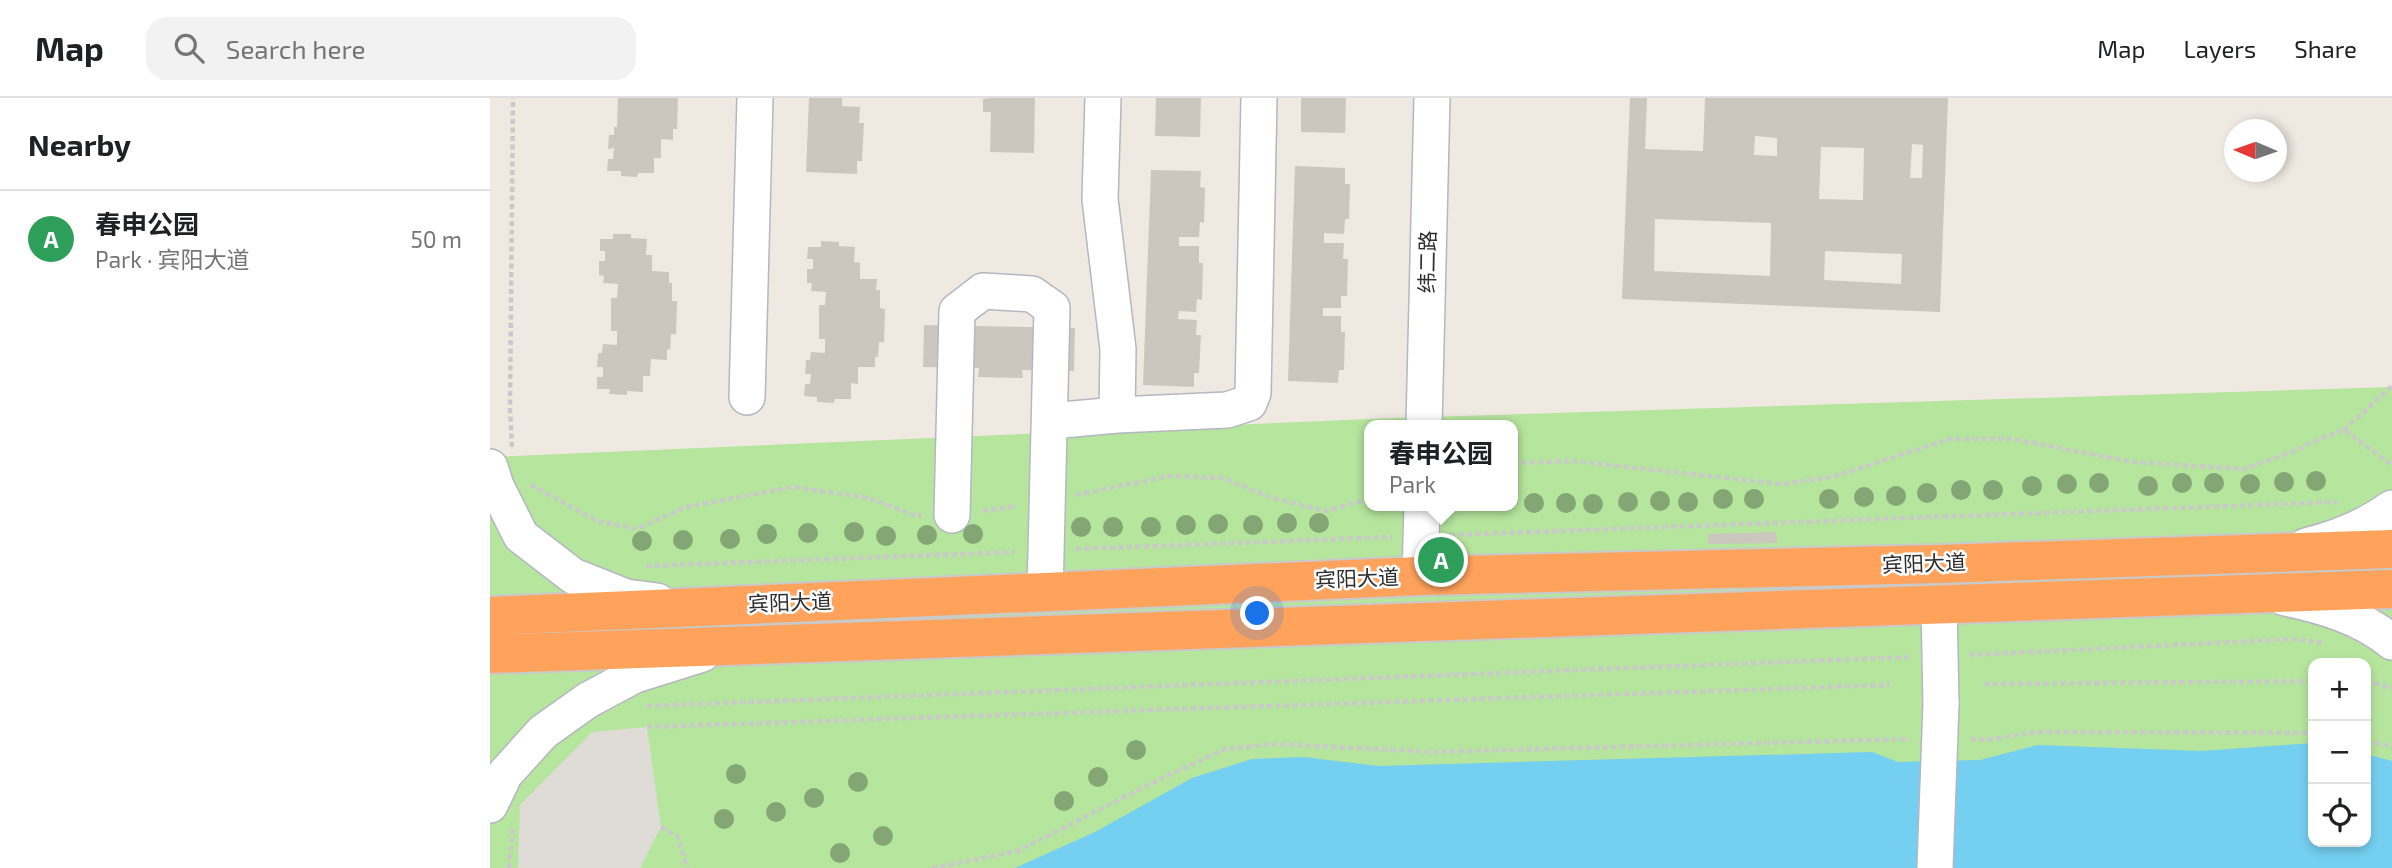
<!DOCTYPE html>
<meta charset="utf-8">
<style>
body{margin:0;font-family:"Exo 2","Noto Sans SC",sans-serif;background:#f2f2f2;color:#202124}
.controls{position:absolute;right:21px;bottom:21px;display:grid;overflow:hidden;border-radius:14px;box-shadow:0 4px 10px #0003}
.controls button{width:63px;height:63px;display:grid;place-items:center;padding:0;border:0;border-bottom:2px solid #e0e0e0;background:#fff;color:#202124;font:35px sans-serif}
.compass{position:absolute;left:1734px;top:21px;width:63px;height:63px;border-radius:50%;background:#fff;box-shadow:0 4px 10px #0003;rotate:272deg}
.you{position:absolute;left:768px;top:516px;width:24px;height:24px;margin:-18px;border:5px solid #fff;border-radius:50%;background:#1a73e8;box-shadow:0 0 0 10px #1a73e833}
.badge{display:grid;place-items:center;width:46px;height:46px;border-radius:50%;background:#1a73e8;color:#fff;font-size:23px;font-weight:700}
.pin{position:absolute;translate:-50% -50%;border:4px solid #fff;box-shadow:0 2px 7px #0006}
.popup{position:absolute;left:874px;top:322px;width:154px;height:91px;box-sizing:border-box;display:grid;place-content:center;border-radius:14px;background:#fff;filter:drop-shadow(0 2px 5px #0005);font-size:23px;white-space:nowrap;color:#757577}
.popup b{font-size:26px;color:#202124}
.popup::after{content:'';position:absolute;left:50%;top:100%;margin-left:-14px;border:14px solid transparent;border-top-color:#fff}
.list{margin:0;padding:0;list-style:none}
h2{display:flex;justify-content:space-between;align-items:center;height:91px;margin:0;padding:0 28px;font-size:30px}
h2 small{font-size:23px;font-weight:400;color:#757577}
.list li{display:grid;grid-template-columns:46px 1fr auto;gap:21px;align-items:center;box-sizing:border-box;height:98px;padding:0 28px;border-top:2px solid #e0e0e0}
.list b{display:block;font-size:26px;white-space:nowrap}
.list p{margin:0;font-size:23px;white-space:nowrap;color:#757577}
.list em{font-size:23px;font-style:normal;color:#757577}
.icon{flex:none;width:38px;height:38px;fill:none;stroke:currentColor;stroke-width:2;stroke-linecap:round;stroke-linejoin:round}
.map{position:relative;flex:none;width:1902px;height:770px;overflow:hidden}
header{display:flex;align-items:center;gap:42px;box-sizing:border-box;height:98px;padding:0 35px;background:#fff;border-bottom:2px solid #e0e0e0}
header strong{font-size:33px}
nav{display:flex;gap:38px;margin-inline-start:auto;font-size:24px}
.search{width:490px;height:63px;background:#f2f2f2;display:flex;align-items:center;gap:18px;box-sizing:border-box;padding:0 24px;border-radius:21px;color:#757577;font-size:26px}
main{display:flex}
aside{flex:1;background:#fff}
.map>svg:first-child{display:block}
.green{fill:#b6e59e;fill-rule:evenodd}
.plaza{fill:#dfdcd8}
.water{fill:#75cff0}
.building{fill:#cbc7bf;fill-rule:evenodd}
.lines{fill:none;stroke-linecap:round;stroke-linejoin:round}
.minor-casing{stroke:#b4b7c1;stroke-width:38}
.highway-casing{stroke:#c9c9c9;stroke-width:42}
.path{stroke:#c9c9c9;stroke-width:4.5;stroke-dasharray:5 3.5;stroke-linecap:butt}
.minor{stroke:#fff;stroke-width:35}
.highway{stroke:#ffa35c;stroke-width:38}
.minor-bridge-casing{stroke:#b4b7c1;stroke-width:38;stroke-linecap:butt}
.minor-bridge{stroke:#fff;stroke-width:35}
.tree{fill:#84a574}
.labels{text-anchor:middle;stroke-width:5;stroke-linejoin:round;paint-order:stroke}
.street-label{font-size:21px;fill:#2e2e2e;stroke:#fff}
</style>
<header>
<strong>Map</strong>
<div class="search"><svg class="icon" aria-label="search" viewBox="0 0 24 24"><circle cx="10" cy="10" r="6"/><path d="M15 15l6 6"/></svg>Search here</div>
<nav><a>Map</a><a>Layers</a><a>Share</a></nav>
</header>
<main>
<aside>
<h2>Nearby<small></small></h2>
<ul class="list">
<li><span class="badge" style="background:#2e9e5b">A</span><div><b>春申公园</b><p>Park · 宾阳大道</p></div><em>50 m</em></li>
</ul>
</aside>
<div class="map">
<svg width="1902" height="770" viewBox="0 0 1902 770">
<rect width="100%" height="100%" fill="#efe9e1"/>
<path class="green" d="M1902 289V770H0V359L904 320ZM879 327H1023V408H879ZM1823 565H1876V744H1823Z"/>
<path class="plaza" d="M157 629 171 729 150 770H28L30 707 102 634Z"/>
<path class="water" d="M1823 645V744H1876V656L1902 663V770H525L605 734 702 680 762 661 813 659 888 668 1382 654 1408 664 1490 662 1548 647 1712 653Z"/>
<path class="building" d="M128 0H188L187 31H183V42L171 41V60H164V75H148L147 79 131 78V73H117L118 61H123L124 50 118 51 119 37H124V29H127Z
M319 0H352V8L370 9 369 25H374L372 63H367V76L316 74Z
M501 0H545L544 55 500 54 501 14H493V1Z
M666 0H711L710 39 665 38Z
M811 0H856L855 35 811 34Z
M1140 0H1157L1155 51 1213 53 1215 0H1458L1450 214 1132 201ZM1265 38 1287 40V58L1264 57ZM1422 46 1433 47 1432 80H1420ZM1331 49 1374 50 1373 102 1329 101ZM1165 121 1281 125 1280 178 1164 173ZM1335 153 1412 156 1411 186 1334 182Z
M805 68 855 70V86H860L859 121H855L854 136 834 135V145H854L853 161H858L857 198H851V210H833V218H851V234H855L854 272H849L848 285 798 283Z
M661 72 711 73 710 89 715 90 714 125 710 124 709 139H689V148H709V165H713L712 202 707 201 706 214 689 213 688 221 707 222 706 237H711L709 275H704V289L653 287Z
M123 136H141V140L157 141 156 157H162V173L179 174V185H182V203H187L186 236H181L180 252 177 251V262L161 261 160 278H153V294L137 293V297L119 296 120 291H107V279H113V269H107L108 255H112L113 246 127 247V233H121V200H127L128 186 113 185 114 178 109 177V163H115V153H110V141H123Z
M331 143 349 144V148L365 149 364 164 370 165V181H387L386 192H390V210L395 211 394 244H389L388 259H385V269H368V286L361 285V301H345L344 305 327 304V299L314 298 315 286H320L321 276H315L316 262H320L321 254 335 255V241H329V207H335L336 194 321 193 322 185H317V171H323V161H317L318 149H331Z
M434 227 585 230 584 273 532 272 533 280 488 279 489 270 433 269Z
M1286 434 1287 445 1218 446V436Z"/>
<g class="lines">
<defs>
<path id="minor" d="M613 0 610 101 628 251 627 317
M257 299 265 0
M561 323 627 317 737 312 759 305 763 295 769 0
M934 327 942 0
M0 369 6 388 31 438 83 478 136 499 167 503
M462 417 467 213 493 193 542 196 562 210 555 495
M1816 448C1848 440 1876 429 1902 410
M930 478 932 408
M1795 500C1833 508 1872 519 1902 544
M1449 507 1451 606
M0 707 15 676 53 634 98 602 145 577 212 556"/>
<path id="highway" d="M0 518 930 478 1448 466 1902 451
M0 556 1902 491"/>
</defs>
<use href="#minor" class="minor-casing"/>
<use href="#highway" class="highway-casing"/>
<path class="path" d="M1854 332 1902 288
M22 349 20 310 23 0
M1023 365 1083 363 1291 386 1342 379 1460 341H1522L1643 364 1754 371 1807 352 1831 340 1854 332 1902 367
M41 387 107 423 147 431 196 409 303 389 379 400 423 417H432
M586 397 679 378 733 380 782 400 836 413 879 401
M493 413 526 408
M960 437 1847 404
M586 451 902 439
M156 468 525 454
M1479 557 1806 541 1834 545
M1876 583 1902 590
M1494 586 1823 583
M157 608 1422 559
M157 629 1400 587
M1481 641 1497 642 1548 634 1823 635
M1876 644 1902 648
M171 729 188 739 197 770
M19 770 23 729
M442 770 528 753 662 685 735 651 787 646 941 654 1420 641"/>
<use href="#minor" class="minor"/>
<use href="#highway" class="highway"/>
<defs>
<path id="minor-bridge" d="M1445 770 1451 606"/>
</defs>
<use href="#minor-bridge" class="minor-bridge-casing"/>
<use href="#minor-bridge" class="minor-bridge"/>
</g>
<g class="tree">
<circle cx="1826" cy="383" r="10"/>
<circle cx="1794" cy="384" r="10"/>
<circle cx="1609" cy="385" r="10"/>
<circle cx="1692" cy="385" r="10"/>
<circle cx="1724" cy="385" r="10"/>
<circle cx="1577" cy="386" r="10"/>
<circle cx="1760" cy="386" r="10"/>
<circle cx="1542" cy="388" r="10"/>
<circle cx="1658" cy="388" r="10"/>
<circle cx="1471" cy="392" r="10"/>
<circle cx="1503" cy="392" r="10"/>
<circle cx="1437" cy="395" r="10"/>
<circle cx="1406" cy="398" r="10"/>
<circle cx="1374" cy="399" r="10"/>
<circle cx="1233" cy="401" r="10"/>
<circle cx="1264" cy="401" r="10"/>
<circle cx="1339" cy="401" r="10"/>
<circle cx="1170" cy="403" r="10"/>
<circle cx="1138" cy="404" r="10"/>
<circle cx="1198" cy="404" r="10"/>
<circle cx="1044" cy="405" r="10"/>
<circle cx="1076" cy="405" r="10"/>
<circle cx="1103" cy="406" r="10"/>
<circle cx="797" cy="425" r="10"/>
<circle cx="829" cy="425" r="10"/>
<circle cx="728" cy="426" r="10"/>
<circle cx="696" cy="427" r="10"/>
<circle cx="763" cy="427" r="10"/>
<circle cx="591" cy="429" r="10"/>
<circle cx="623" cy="429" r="10"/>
<circle cx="661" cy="429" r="10"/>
<circle cx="364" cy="434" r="10"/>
<circle cx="318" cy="435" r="10"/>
<circle cx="277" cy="436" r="10"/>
<circle cx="483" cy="436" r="10"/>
<circle cx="437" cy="437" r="10"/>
<circle cx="396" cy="438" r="10"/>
<circle cx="240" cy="441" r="10"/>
<circle cx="193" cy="442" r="10"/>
<circle cx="152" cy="443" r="10"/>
<circle cx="646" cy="652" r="10"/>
<circle cx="246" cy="676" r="10"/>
<circle cx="608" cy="679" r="10"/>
<circle cx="368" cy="684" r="10"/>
<circle cx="324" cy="700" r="10"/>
<circle cx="574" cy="703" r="10"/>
<circle cx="286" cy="714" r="10"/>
<circle cx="234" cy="721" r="10"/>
<circle cx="393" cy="738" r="10"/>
<circle cx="350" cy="755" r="10"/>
</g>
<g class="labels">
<g class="street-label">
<text transform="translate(938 164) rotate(-89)" y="7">纬二路</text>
<text transform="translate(1434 466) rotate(-2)" y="7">宾阳大道</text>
<text transform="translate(867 481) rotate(-2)" y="7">宾阳大道</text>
<text transform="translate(300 505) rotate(-2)" y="7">宾阳大道</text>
</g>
</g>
</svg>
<div class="controls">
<button>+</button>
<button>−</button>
<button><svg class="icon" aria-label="locate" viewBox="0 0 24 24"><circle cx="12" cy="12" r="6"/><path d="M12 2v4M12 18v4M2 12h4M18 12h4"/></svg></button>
</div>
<svg class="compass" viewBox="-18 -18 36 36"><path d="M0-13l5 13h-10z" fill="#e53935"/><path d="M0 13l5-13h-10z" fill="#757577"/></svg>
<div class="you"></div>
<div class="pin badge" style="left:951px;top:462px;background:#2e9e5b">A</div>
<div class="popup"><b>春申公园</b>Park</div>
</div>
</main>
